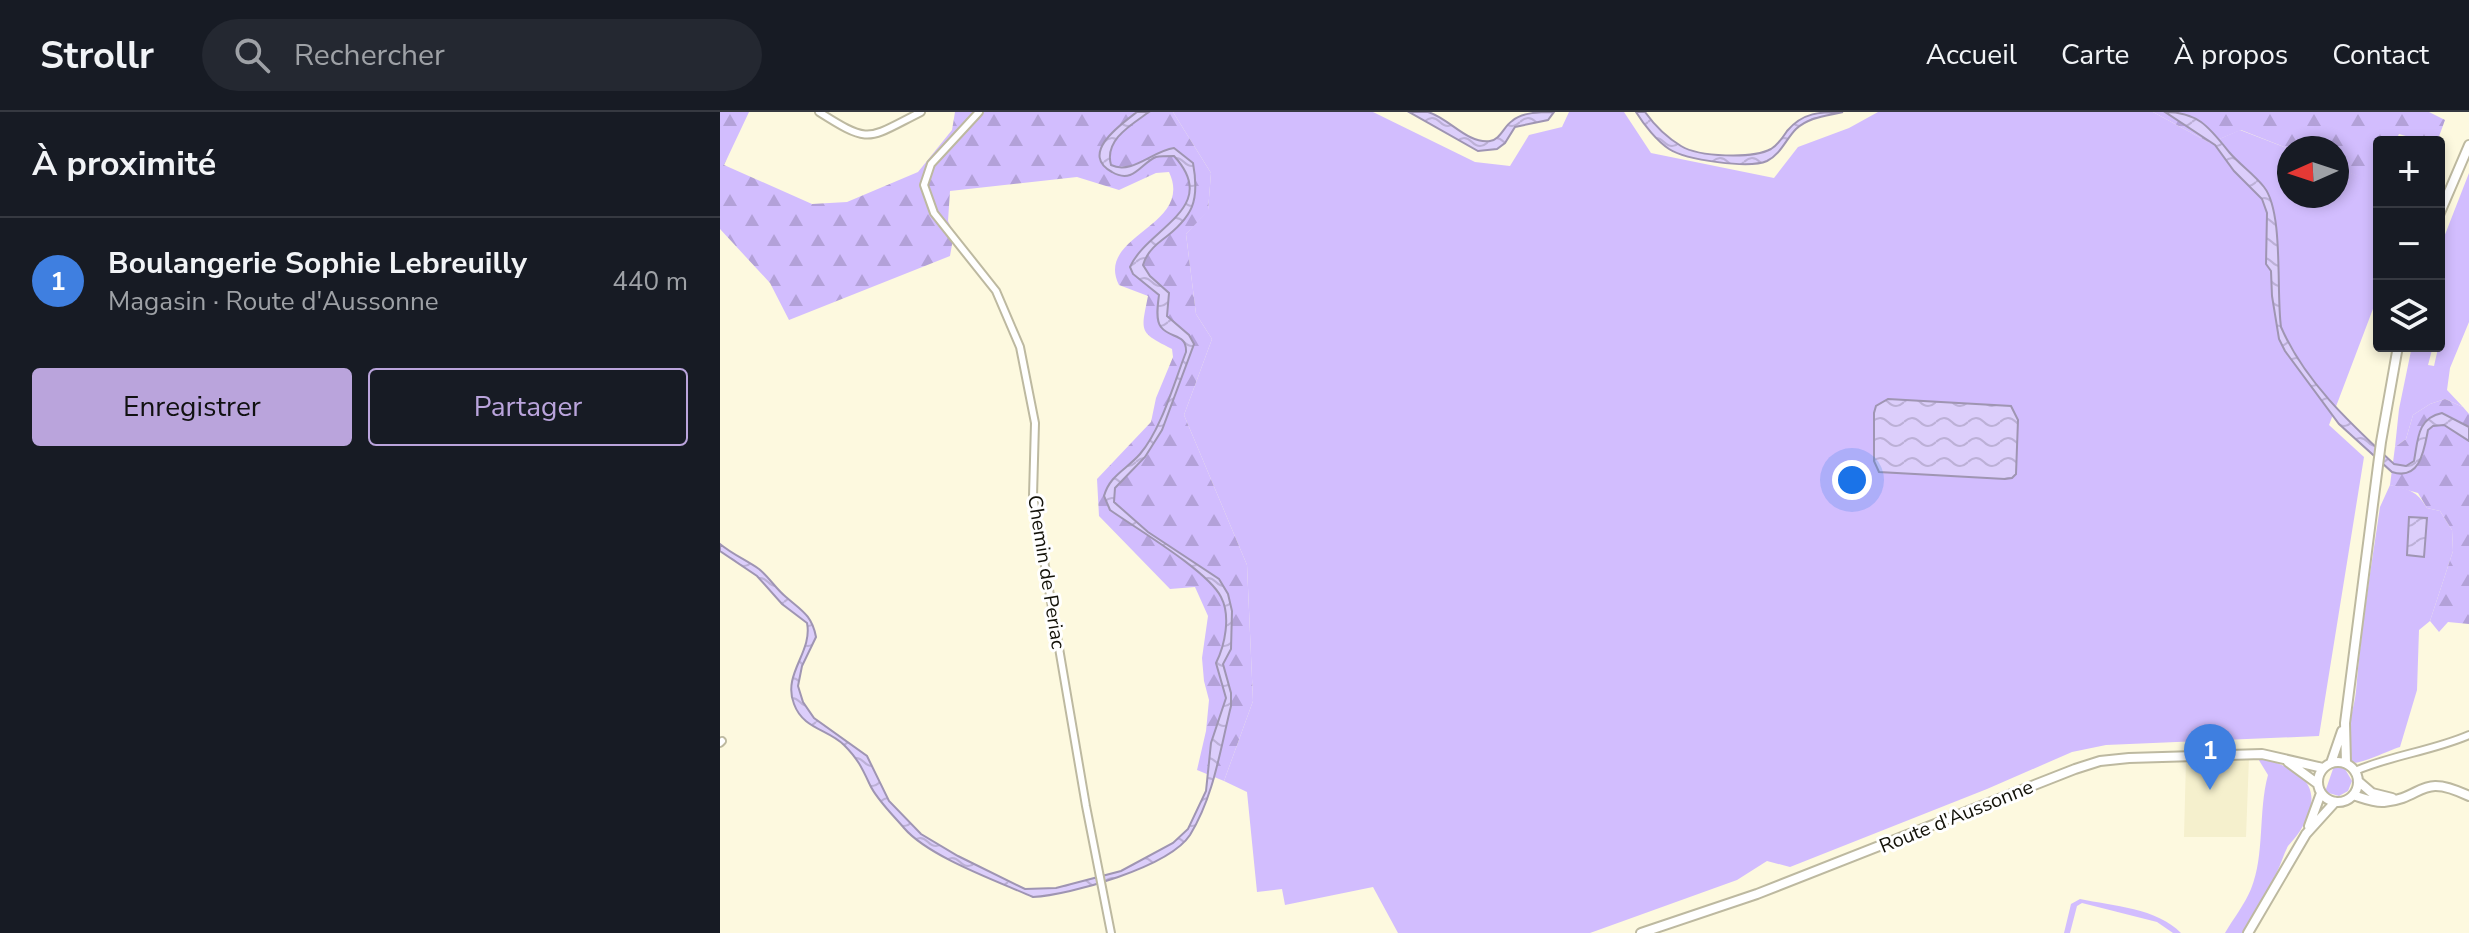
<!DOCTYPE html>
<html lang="fr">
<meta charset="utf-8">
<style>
body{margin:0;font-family:"Nunito Sans",sans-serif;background:#242831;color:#f1f3f6}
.controls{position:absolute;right:24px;top:24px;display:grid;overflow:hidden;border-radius:8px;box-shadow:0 4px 12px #0003}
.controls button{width:72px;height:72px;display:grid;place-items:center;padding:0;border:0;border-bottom:2px solid #363941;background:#171b24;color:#f1f3f6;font:40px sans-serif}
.compass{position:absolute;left:1557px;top:24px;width:72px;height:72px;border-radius:50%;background:#171b24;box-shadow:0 4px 12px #0003;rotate:267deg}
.you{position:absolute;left:1132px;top:368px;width:28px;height:28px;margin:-20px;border:6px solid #fff;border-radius:50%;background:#1a73e8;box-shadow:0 0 0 12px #1a73e833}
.badge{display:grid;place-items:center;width:52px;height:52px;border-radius:50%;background:#baa4dc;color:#fff;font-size:26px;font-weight:700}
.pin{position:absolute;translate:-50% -66px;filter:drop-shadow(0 2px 4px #0008)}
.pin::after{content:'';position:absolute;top:42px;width:28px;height:24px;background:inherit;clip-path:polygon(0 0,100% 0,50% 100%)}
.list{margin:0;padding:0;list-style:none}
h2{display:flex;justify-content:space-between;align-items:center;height:104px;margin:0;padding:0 32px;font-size:34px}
h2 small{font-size:26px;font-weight:400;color:#9ea1a6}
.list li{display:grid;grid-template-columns:52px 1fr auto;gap:24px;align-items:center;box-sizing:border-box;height:128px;padding:0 32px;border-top:2px solid #363941}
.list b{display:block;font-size:30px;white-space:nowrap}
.list p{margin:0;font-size:26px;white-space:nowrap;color:#9ea1a6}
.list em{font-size:26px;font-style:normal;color:#9ea1a6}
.actions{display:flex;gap:16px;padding:24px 32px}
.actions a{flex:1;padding:18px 0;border:2px solid #baa4dc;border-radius:8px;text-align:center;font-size:28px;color:#baa4dc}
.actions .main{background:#baa4dc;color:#111}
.icon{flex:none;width:44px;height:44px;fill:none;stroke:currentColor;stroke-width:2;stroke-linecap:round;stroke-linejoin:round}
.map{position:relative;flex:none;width:1749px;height:821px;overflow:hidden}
header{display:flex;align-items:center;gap:48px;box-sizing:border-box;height:112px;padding:0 40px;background:#171b24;border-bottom:2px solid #363941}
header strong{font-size:38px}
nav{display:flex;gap:44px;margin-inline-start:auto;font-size:28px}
.search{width:560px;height:72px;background:#242831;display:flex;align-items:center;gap:20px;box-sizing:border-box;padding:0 28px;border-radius:44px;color:#9ea1a6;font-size:30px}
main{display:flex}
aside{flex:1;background:#171b24}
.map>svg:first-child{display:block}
.built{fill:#f5f0cd}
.grass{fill:#d2bdfe;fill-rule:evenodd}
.forest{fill:url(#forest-firs)}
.water{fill:url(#water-waves);stroke:#9f95b2;stroke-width:2}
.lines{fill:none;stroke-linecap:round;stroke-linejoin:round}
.minor-casing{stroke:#bdb9a0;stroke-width:10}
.secondary-casing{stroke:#bdb9a0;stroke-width:12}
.minor{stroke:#fff;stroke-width:6}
.secondary{stroke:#fff;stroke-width:8}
.labels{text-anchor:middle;stroke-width:6;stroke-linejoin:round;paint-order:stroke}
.street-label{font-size:20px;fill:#121108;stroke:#fff}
</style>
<header>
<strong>Strollr</strong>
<div class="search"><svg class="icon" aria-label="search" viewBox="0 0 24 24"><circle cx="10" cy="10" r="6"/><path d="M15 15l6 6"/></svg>Rechercher</div>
<nav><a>Accueil</a><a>Carte</a><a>À propos</a><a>Contact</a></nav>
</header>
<main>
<aside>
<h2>À proximité<small></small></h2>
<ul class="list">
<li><span class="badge" style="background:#3f7fe0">1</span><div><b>Boulangerie Sophie Lebreuilly</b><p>Magasin · Route d'Aussonne</p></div><em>440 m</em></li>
</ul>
<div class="actions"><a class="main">Enregistrer</a><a>Partager</a></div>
</aside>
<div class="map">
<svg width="1749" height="821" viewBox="0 0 1749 821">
<defs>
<pattern id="forest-firs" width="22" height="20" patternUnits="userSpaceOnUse" patternTransform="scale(2)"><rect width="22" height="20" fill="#d2bdfe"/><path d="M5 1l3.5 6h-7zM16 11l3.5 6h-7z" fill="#b3a1d8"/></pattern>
<pattern id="water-waves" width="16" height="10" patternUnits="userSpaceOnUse" patternTransform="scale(2)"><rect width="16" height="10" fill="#dccefb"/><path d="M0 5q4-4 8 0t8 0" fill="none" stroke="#bcb0d6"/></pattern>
</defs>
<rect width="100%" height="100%" fill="#fdf9df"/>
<path class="built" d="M1529 645 1526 725H1464L1466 648Z"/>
<path class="grass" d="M453 0H653L755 50 790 54 809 23 842 15 849 0H904L931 41 1054 66 1078 35 1129 16 1158 0H1433L1490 31 1520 18 1569 37V84H1617V56L1658 71 1659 70V181L1609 313 1644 345 1599 624 1386 633 1352 640 1267 677 1070 755 1047 749 1017 768 870 821H678L653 775 565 793 562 777 537 780 527 680 504 669 533 589 527 453 464 303 492 227 476 202 466 122 488 98 491 61ZM1168 287 1291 294 1285 367 1159 360Z
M1749 61V210L1730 256 1727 278 1743 295 1725 287 1710 292 1693 303 1686 327 1675 335 1679 297 1692 234H1713L1708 253 1714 254 1719 232V138Z
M1670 373C1689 377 1697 379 1707 396L1720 399 1732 418 1733 439 1710 509 1699 518 1697 578 1680 635C1667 639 1644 651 1633 651 1620 630 1634 601 1636 579 1641 517 1651 456 1660 395Z
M1537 645C1579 656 1609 673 1580 719 1576 725 1572 729 1568 734 1563 743 1561 753 1556 762 1547 783 1533 802 1522 821H1505C1513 807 1525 792 1531 777 1545 743 1538 699 1548 663Z
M1614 654 1625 657 1632 669 1628 679 1619 684 1605 680Z
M1360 787C1393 794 1437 796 1461 821H1453L1437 810 1362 791 1357 794 1350 821H1344L1351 792Z"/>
<path class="forest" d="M0 0H29L4 53 92 92 127 90 198 60 232 18 235 0H453L491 61 488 99 466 122 476 202 492 227 464 303 527 453 533 589 504 669 477 658 486 619 489 588 484 569 482 546 488 504 475 475 450 477 379 404 377 367 431 310 436 286 453 245 452 237C418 220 421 220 428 184L399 173C374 123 475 115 449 60L436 61 399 78 357 65 230 79 228 109 234 121 230 144 69 208 50 171 0 117Z
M1433 0H1709L1725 8 1717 30H1706L1679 22 1675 30H1659L1658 72 1617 56V36L1569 37 1521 18 1490 31Z
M1725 287 1743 295 1749 302V512L1728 510 1719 520 1710 509 1733 439 1732 418 1720 399 1707 396 1698 381 1670 373 1675 335 1686 327 1693 303 1710 292Z"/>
<path class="water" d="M417 0H429C411 13 384 28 391 53 412 63 432 39 454 36L473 51C480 89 473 105 442 128 434 134 426 142 423 153L430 164 449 181 447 204 469 223 474 232 442 318 425 345 395 376 394 390 428 420 499 467 508 482 512 499 511 537 503 552 511 581V594C500 638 494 684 470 723 449 755 350 783 313 785 277 769 209 745 184 716 174 704 157 688 150 673 142 656 138 647 124 633 108 617 83 617 74 592 62 562 93 540 87 511L62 492 37 464 0 439V432C12 442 26 448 39 457 49 465 56 477 66 485 81 498 92 503 96 525L82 554 78 574 83 590 94 606 147 644 169 689 201 722 238 744 305 777 336 776 401 759 453 731 468 717 486 679 491 631 506 586 496 551C505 533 511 504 501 485 488 459 417 417 390 398L384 384C390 363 406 358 420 342 441 318 454 271 466 240 467 221 450 227 441 215 435 208 438 191 439 183L413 162 410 155C427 116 502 96 454 44 449 44 441 44 436 45 426 49 419 60 410 63 404 65 397 63 392 60 359 42 400 13 417 0Z
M689 0C695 0 703 0 708 0 729 6 747 32 770 29 780 28 784 14 792 9 802 0 821 0 834 0L828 8 795 15 785 31 777 37 758 39Z
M916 0H925C935 14 946 25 961 34 979 45 1032 47 1051 37 1058 33 1063 25 1067 19 1083 0 1100 0 1123 0 1106 4 1089 5 1076 17 1066 27 1061 42 1047 49 1029 57 966 48 949 37 937 29 924 13 916 0Z
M1445 0C1478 0 1489 15 1509 40 1520 53 1534 62 1544 75 1564 100 1556 181 1561 215 1585 270 1631 312 1674 352L1686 354 1694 349C1698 328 1697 306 1722 301L1749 315V329L1724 313 1713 314 1708 318C1704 339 1700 369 1672 360L1619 312 1565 239 1559 227 1552 184 1551 159 1546 152 1547 101 1542 87 1514 59 1495 33Z
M1168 287 1291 294 1298 308 1296 362 1292 366 1285 367 1159 360 1154 349V301L1156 294Z
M1689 405 1707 406 1704 445 1687 443Z"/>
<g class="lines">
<defs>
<path id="minor" d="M99 0C151 33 147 27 201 0
M259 0 211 52 204 73 214 101 276 179 300 235 315 311 313 384 366 694 391 821
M0 631 2 629
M1635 659C1672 643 1712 639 1749 623"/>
<path id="secondary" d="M1719 103 1749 33
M1598 670a20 20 0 1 1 40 0a20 20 0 1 1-40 0Z
M1568 650 1598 672
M1611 651 1622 619
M1626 651 1625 611 1661 330 1678 234
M1638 669 1652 681 1672 686
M1633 683C1643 686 1654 691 1664 690 1705 686 1699 660 1749 684
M1589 714 1601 681
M921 821 1037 782 1355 657 1380 649 1409 646 1542 642 1603 656
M1528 821 1586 722 1615 690"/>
</defs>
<use href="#minor" class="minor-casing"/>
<use href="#secondary" class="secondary-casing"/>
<use href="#minor" class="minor"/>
<use href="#secondary" class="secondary"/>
</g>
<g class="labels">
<g class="street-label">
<text transform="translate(327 460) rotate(81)" y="7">Chemin de Periac</text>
<text transform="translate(1236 704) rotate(-22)" y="7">Route d'Aussonne</text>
</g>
</g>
</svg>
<div class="controls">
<button>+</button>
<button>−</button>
<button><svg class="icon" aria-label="layers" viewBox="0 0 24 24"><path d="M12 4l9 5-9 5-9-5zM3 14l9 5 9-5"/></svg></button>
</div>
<svg class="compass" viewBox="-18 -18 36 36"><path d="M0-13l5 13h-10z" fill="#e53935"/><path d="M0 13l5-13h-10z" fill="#9ea1a6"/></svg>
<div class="you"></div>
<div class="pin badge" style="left:1490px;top:678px;background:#3f7fe0">1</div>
</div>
</main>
